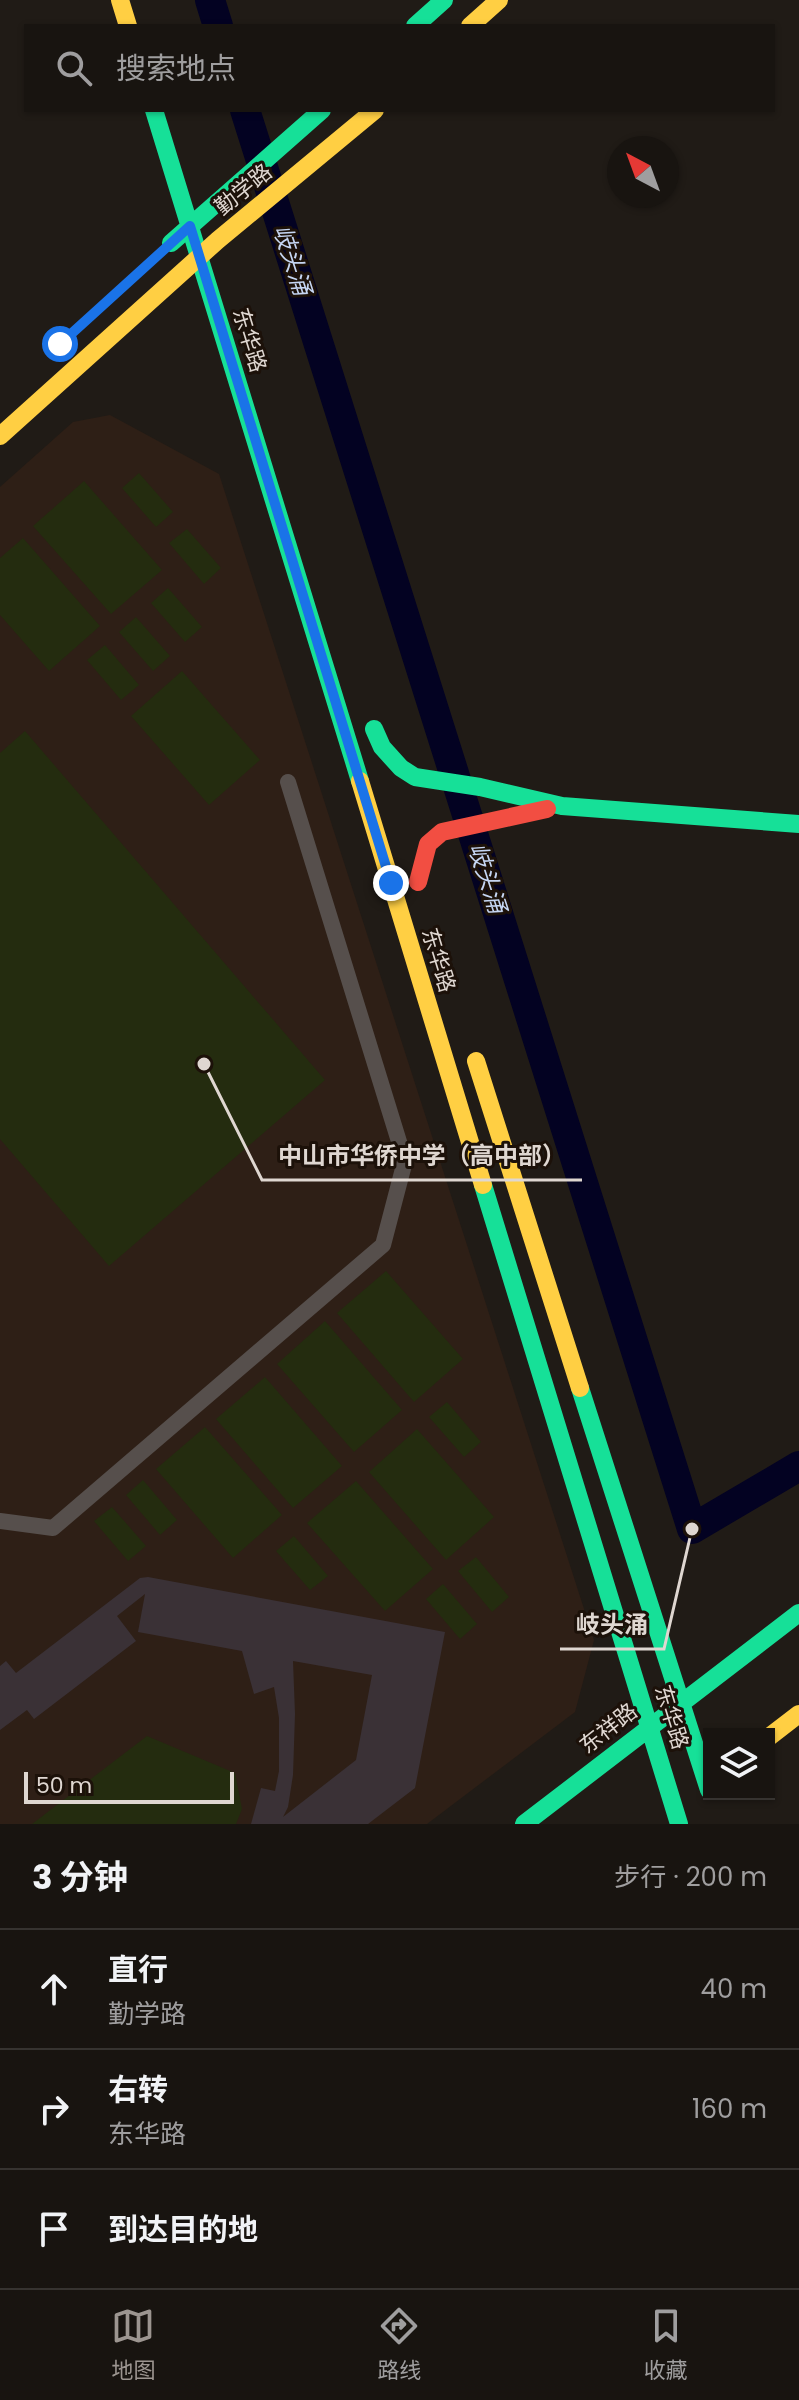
<!DOCTYPE html>
<html lang="zh">
<meta charset="utf-8">
<style>
body{margin:0;font-family:Poppins,"Noto Sans SC",sans-serif;background:#25211e;color:#f1f3f6}
.controls{position:absolute;right:24px;bottom:24px;display:grid;overflow:hidden;border-radius:0px;box-shadow:0 2px 6px #0004}
.controls button{width:72px;height:72px;display:grid;place-items:center;padding:0;border:0;border-bottom:2px solid #363330;background:#181410;color:#f1f3f6;font:40px sans-serif}
.compass{position:absolute;left:607px;top:136px;width:72px;height:72px;border-radius:50%;background:#181410;box-shadow:0 2px 6px #0004;rotate:319deg}
.scale{position:absolute;left:24px;bottom:20px;width:210px;box-sizing:border-box;padding-left:8px;border:4px solid #dfd7d1;border-top:0;font-size:22px;line-height:28px;white-space:nowrap;color:#dfd7d1;-webkit-text-stroke:6px #1c1109;paint-order:stroke}
.stop{position:absolute;width:24px;height:24px;margin:-18px;border:6px solid #1a73e8;border-radius:50%;background:#fff}
.stop.end{background:#1a73e8;border-color:#fff;box-shadow:0 2px 8px #0008}
.list{margin:0;padding:0;list-style:none}
h2{display:flex;justify-content:space-between;align-items:center;height:104px;margin:0;padding:0 32px;font-size:34px}
h2 small{font-size:26px;font-weight:400;color:#9f9e9f}
.list li{display:grid;grid-template-columns:52px 1fr auto;gap:24px;align-items:center;box-sizing:border-box;height:120px;padding:0 32px;border-top:2px solid #363330}
.list b{display:block;font-size:30px;white-space:nowrap}
.list p{margin:0;font-size:26px;white-space:nowrap;color:#9f9e9f}
.list em{font-size:26px;font-style:normal;color:#9f9e9f}
.icon{flex:none;width:44px;height:44px;fill:none;stroke:currentColor;stroke-width:2;stroke-linecap:round;stroke-linejoin:round}
.map{position:relative;flex:none;width:799px;height:1824px;overflow:hidden}
.search{position:absolute;background:#181410;box-shadow:0 2px 6px #0004;left:24px;right:24px;top:24px;height:88px;display:flex;align-items:center;gap:20px;box-sizing:border-box;padding:0 28px;border-radius:0px;color:#9f9e9f;font-size:30px}
.sheet{height:464px;background:#181410}
nav{display:flex;justify-content:space-around;align-items:center;box-sizing:border-box;height:112px;border-top:2px solid #363330;background:#181410;font-size:22px;color:#9f9e9f}
nav a{display:grid;justify-items:center;gap:4px}
nav .on{color:#9c9590}
.map>svg:first-child{display:block}
.education{fill:#2e1f16}
.green{fill:#242c0f}
.lines{fill:none;stroke-linecap:round;stroke-linejoin:round}
.canal{stroke:#030222;stroke-width:30}
.building{fill:#3a3136;fill-rule:evenodd}
.lane{stroke:#564f4c;stroke-width:16}
.fast{stroke:#16e098;stroke-width:18}
.slow{stroke:#ffcf43;stroke-width:18}
.jam{stroke:#f24e42;stroke-width:18}
.route{stroke:#1a73e8;stroke-width:10}
.labels{text-anchor:middle;stroke-width:6;stroke-linejoin:round;paint-order:stroke}
.street-label{font-size:22px;fill:#dfd7d1;stroke:#1c1109}
.water-label{font-size:24px;font-style:italic;fill:#c6d6f3;stroke:#1c1109}
.leader{fill:none;stroke:#dfd7d1;stroke-width:3}
.callout-dot{fill:#dfd7d1;stroke:#1c1109;stroke-width:3}
.callout-label{font-size:24px;text-anchor:middle;font-weight:bold;fill:#dfd7d1;stroke:#1c1109;stroke-width:6;stroke-linejoin:round;paint-order:stroke}
</style>
<div class="map">
<svg width="799" height="1824" viewBox="0 0 799 1824">
<rect width="100%" height="100%" fill="#201b16"/>
<path class="education" d="M110 415 219 474 594 1640 575 1712 427 1824H0V487L73 422Z"/>
<path class="green" d="M139 473 173 512 156 527 122 488Z
M84 481 162 570 111 614 33 526Z
M187 529 221 568 204 584 169 543Z
M23 538 100 626 49 671 0 615V558Z
M168 588 202 627 185 642 151 603Z
M136 617 170 656 153 671 119 632Z
M105 645 139 685 121 700 87 660Z
M182 671 260 760 209 805 131 716Z
M25 731 325 1080 109 1266 0 1139V753Z
M386 1271 463 1359 414 1402 337 1313Z
M325 1321 402 1410 354 1452 277 1364Z
M265 1377 342 1466 293 1508 216 1419Z
M447 1402 481 1442 464 1457 429 1417Z
M205 1427 282 1515 233 1558 156 1469Z
M417 1429 494 1517 446 1560 369 1472Z
M143 1480 177 1520 160 1535 126 1495Z
M356 1481 433 1569 385 1611 307 1523Z
M112 1507 146 1546 128 1561 94 1521Z
M294 1536 328 1576 310 1590 276 1551Z
M476 1557 509 1597 492 1612 458 1571Z
M443 1584 477 1624 460 1639 426 1599Z
M147 1736 235 1773 242 1809 236 1824H32Z"/>
<g class="lines">
<path class="canal" d="M210 0 218 26
M245 110 692 1529 799 1466"/>
</g>
<path class="building" d="M148 1577 445 1632 415 1788 368 1824H251L261 1788 275 1791 279 1771V1718L274 1687 254 1694 242 1651 138 1632 145 1594 117 1616 136 1641 34 1719 27 1710 0 1730V1666L6 1661 16 1673 140 1578ZM293 1661 372 1675 356 1760 283 1817 288 1807 293 1775 295 1714Z"/>
<g class="lines">
<path class="lane" d="M0 1521 53 1528 383 1245 405 1161 288 782"/>
<path class="fast" d="M415 26 444 0
M154 110 360 781
M171 243 322 110
M374 729 382 747 401 768 415 777 480 787 562 806 799 824
M483 1185 679 1824
M580 1388 709 1790
M524 1824 799 1613"/>
<path class="slow" d="M120 0 128 26
M470 26 499 0
M0 436 218 240 375 110
M360 781 483 1185
M476 1061 580 1388
M769 1737 799 1714"/>
<path class="jam" d="M418 882 428 844 442 832 547 809"/>
</g>
<g class="lines">
<path class="route" d="M60 344 190 226 391 883"/>
</g>
<g class="labels">
<g class="street-label">
<text transform="translate(243 189) rotate(-39)" y="8">勤学路</text>
<text transform="translate(250 340) rotate(73)" y="8">东华路</text>
<text transform="translate(439 960) rotate(73)" y="8">东华路</text>
<text transform="translate(672 1717) rotate(73)" y="8">东华路</text>
<text transform="translate(608 1728) rotate(-38)" y="8">东祥路</text>
</g>
<g class="water-label">
<text transform="translate(292 260) rotate(72)" y="8">岐头涌</text>
<text transform="translate(487 878) rotate(72)" y="8">岐头涌</text>
</g>
</g>
<path class="leader" d="M204 1064L262 1180H582M692 1529L664 1649H560"/>
<g class="callout-dot">
<circle cx="204" cy="1064" r="8"/>
<circle cx="692" cy="1529" r="8"/>
</g>
<g class="callout-label">
<text x="422" y="1164">中山市华侨中学（高中部）</text>
<text x="612" y="1633">岐头涌</text>
</g>
</svg>
<div class="controls">
<button><svg class="icon" aria-label="layers" viewBox="0 0 24 24"><path d="M12 4l9 5-9 5-9-5zM3 14l9 5 9-5"/></svg></button>
</div>
<svg class="compass" viewBox="-18 -18 36 36"><path d="M0-13l5 13h-10z" fill="#e53935"/><path d="M0 13l5-13h-10z" fill="#9f9e9f"/></svg>
<div class="scale">50 m</div>
<div class="stop" style="left:60px;top:344px"></div>
<div class="stop end" style="left:391px;top:883px"></div>
<div class="search"><svg class="icon" aria-label="search" viewBox="0 0 24 24"><circle cx="10" cy="10" r="6"/><path d="M15 15l6 6"/></svg>搜索地点</div>
</div>
<section class="sheet">
<h2>3 分钟<small>步行 · 200 m</small></h2>
<ul class="list">
<li><svg class="icon" aria-label="ahead" viewBox="0 0 24 24"><path d="M12 20V5M6 11l6-6 6 6"/></svg><div><b>直行</b><p>勤学路</p></div><em>40 m</em></li>
<li><svg class="icon" aria-label="right" viewBox="0 0 24 24"><path d="M7 20v-9h11M14 6l5 5-5 5"/></svg><div><b>右转</b><p>东华路</p></div><em>160 m</em></li>
<li><svg class="icon" aria-label="arrive" viewBox="0 0 24 24"><path d="M6 21V4h12l-3 4 3 4H6"/></svg><div><b>到达目的地</b></div></li>
</ul>
</section>
<nav>
<a class="on"><svg class="icon" aria-label="map" viewBox="0 0 24 24"><path d="M3 6l6-2 6 2 6-2v14l-6 2-6-2-6 2zM9 4v14M15 6v14"/></svg>地图</a>
<a><svg class="icon" aria-label="directions" viewBox="0 0 24 24"><path d="M12 3l9 9-9 9-9-9zM9 14v-3h6M13 9l2 2-2 2"/></svg>路线</a>
<a><svg class="icon" aria-label="saved" viewBox="0 0 24 24"><path d="M7 4h10v16l-5-4-5 4z"/></svg>收藏</a>
</nav>
